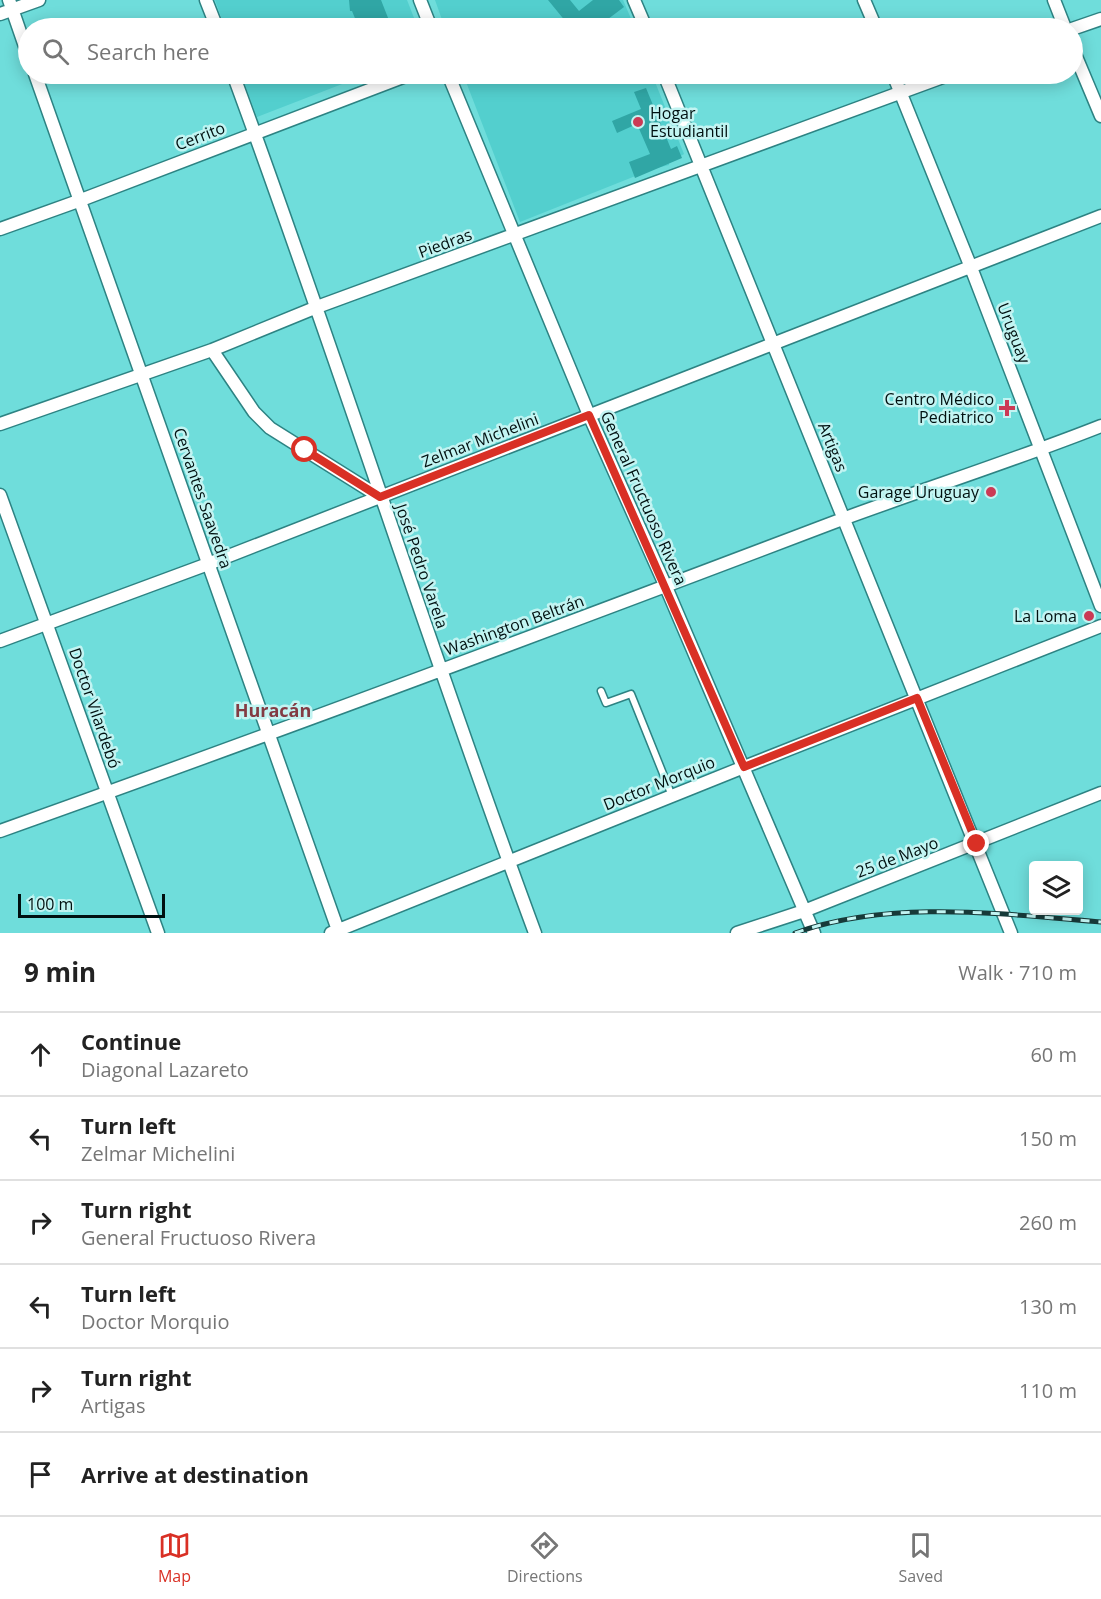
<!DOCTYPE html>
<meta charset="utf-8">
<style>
body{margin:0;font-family:"Open Sans",sans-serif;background:#f6f6f6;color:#222}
.controls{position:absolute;right:18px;bottom:18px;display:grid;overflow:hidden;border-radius:6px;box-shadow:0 3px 15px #0003}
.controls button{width:54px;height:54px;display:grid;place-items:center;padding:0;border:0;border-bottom:2px solid #e0e0e0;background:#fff;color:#222;font:30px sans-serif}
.scale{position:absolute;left:18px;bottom:15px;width:147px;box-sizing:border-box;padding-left:6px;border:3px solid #001010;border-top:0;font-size:16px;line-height:21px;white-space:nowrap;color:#001010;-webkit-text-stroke:4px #c2f4f2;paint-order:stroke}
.stop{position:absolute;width:18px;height:18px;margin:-14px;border:4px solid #d93025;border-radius:50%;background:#fff}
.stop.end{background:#d93025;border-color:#fff;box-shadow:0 2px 6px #0008}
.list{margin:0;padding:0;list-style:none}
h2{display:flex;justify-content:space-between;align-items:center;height:78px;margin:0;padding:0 24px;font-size:26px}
h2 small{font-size:20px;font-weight:400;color:#767676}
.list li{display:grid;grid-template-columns:39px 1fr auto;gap:18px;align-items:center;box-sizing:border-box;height:84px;padding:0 24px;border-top:2px solid #e0e0e0}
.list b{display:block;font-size:22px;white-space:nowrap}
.list p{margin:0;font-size:20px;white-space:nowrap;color:#767676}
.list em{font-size:20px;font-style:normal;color:#767676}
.icon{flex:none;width:33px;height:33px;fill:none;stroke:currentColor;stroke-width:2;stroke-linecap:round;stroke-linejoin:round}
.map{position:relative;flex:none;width:1101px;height:933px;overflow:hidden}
.search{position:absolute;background:#fff;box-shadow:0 3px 15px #0003;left:18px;right:18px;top:18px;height:66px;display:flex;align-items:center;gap:15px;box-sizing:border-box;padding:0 21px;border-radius:33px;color:#767676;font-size:22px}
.sheet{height:582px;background:#fff}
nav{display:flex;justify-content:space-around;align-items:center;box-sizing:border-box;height:84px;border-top:2px solid #e0e0e0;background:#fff;font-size:16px;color:#767676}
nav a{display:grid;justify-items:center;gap:3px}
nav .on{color:#d93025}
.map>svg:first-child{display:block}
.built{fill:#53cfce}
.building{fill:#30a6a5}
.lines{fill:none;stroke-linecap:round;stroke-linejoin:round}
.service-casing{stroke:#2d8383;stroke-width:9}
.minor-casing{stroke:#2d8383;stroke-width:15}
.service{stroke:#fff;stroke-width:6}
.minor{stroke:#fff;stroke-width:12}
.rail-casing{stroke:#173a39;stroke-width:5}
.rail{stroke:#c2f4f2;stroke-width:3;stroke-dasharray:9;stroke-linecap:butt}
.route{stroke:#d93025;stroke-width:8}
.poi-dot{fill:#cb3a55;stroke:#c2f4f2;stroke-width:2}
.labels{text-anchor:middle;stroke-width:5;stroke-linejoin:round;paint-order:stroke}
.poi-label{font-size:16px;fill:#001010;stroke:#c2f4f2;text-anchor:end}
.street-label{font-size:16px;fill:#001010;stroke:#c2f4f2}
.neighbourhood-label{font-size:18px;font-weight:bold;fill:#833b43;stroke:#c2f4f2}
</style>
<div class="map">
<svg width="1101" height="933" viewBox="0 0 1101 933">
<rect width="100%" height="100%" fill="#6fdddb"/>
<path class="built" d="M215 0H407L418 28H225Z
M435 0H623L635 28H445Z
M241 74H368L257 117Z
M463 74H654L655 76 653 77 684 154 669 163V165L653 169 520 222Z"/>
<path class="building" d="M349 0H381L392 28H359L352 11H350Z
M548 0H570L579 11 593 0H619L624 7 596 28H571Z
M646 88 671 149 677 146 682 158 635 178 629 162 650 154 637 124 617 133 612 121 641 109 634 92Z"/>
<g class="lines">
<defs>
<path id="service" d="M601 691 606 703 631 694 672 796"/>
<path id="minor" d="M9 0 28 55
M206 0 217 28
M420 0 431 28
M634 0 646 28
M864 0 876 28
M1054 0 1065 28
M0 14 39 0
M1072 29 1101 19
M1072 47 1101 116
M35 74 339 933
M233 74C338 358 429 648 535 933
M448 74 589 415 666 587 814 933
M664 74 1011 933
M893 74 970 265 1101 606
M0 229 81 200 411 74
M212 350 254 412 270 428 380 497
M0 424 212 350 317 307 951 74
M0 495 158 933
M0 641 208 564 1101 216
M0 831C281 731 561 626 840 520 927 488 1015 460 1101 426
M331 933 744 767 1101 626
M737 933 804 911 1101 793"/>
</defs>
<use href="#service" class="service-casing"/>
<use href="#minor" class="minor-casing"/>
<use href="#service" class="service"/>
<use href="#minor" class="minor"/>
<defs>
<path id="rail" d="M795 933C890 899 1003 914 1101 922"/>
</defs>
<use href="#rail" class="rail-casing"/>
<use href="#rail" class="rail"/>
</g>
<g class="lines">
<path class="route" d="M305 450 380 497 589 415 744 767 917 698 977 844"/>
</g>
<g class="poi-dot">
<circle cx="638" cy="122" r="6"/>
<path d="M1004 399h6v6h6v6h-6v6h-6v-6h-6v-6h6z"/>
<circle cx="991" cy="492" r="6"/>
<circle cx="1089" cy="616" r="6"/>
</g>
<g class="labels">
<g class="poi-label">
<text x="650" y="119" text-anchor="start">Hogar<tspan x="650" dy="18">Estudiantil</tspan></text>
<text x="994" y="405">Centro Médico<tspan x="994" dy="18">Pediatrico</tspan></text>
<text x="979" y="498">Garage Uruguay</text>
<text x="1077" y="622">La Loma</text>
</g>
<g class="street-label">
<text transform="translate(200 136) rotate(-21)" y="6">Cerrito</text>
<text transform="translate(445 243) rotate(-20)" y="6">Piedras</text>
<text transform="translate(1014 333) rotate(69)" y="6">Uruguay</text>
<text transform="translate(480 440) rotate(-21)" y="6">Zelmar Michelini</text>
<text transform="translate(833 447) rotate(68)" y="6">Artigas</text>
<text transform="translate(203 498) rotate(71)" y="6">Cervantes Saavedra</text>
<text transform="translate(644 498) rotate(66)" y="6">General Fructuoso Rivera</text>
<text transform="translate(422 566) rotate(71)" y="6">José Pedro Varela</text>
<text transform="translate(514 625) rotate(-20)" y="6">Washington Beltrán</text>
<text transform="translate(95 708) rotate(71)" y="6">Doctor Vilardebó</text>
<text transform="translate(659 783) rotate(-22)" y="6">Doctor Morquio</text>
<text transform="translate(897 857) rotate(-21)" y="6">25 de Mayo</text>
</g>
<g class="neighbourhood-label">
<text x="273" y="717">Huracán</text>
</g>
</g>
</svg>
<div class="controls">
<button><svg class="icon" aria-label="layers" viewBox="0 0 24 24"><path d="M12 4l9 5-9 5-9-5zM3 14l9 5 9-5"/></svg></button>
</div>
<div class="scale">100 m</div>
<div class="stop" style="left:305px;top:450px"></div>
<div class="stop end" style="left:977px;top:844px"></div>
<div class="search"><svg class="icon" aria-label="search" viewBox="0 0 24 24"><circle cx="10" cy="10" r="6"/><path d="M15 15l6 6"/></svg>Search here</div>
</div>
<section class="sheet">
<h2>9 min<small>Walk · 710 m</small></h2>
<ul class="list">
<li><svg class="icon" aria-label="ahead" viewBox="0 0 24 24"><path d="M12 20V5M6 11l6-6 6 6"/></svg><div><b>Continue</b><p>Diagonal Lazareto</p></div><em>60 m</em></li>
<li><svg class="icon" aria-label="left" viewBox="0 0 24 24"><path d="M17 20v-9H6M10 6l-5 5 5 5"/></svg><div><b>Turn left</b><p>Zelmar Michelini</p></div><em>150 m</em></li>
<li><svg class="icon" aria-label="right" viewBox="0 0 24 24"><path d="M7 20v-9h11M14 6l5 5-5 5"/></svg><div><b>Turn right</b><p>General Fructuoso Rivera</p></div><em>260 m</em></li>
<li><svg class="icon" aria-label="left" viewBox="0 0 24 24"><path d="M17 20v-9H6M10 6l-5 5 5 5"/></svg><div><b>Turn left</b><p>Doctor Morquio</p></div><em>130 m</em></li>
<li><svg class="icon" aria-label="right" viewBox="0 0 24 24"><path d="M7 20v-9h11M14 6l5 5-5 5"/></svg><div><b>Turn right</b><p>Artigas</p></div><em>110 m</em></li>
<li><svg class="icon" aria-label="arrive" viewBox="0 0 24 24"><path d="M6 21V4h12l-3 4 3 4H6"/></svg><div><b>Arrive at destination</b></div></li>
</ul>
</section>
<nav>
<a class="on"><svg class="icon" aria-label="map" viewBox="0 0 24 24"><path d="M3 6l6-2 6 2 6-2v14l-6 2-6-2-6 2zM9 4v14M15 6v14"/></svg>Map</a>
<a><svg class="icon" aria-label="directions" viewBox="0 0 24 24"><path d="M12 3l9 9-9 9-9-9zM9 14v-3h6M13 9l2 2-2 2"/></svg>Directions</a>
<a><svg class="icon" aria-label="saved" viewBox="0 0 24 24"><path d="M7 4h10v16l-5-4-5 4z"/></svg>Saved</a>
</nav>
